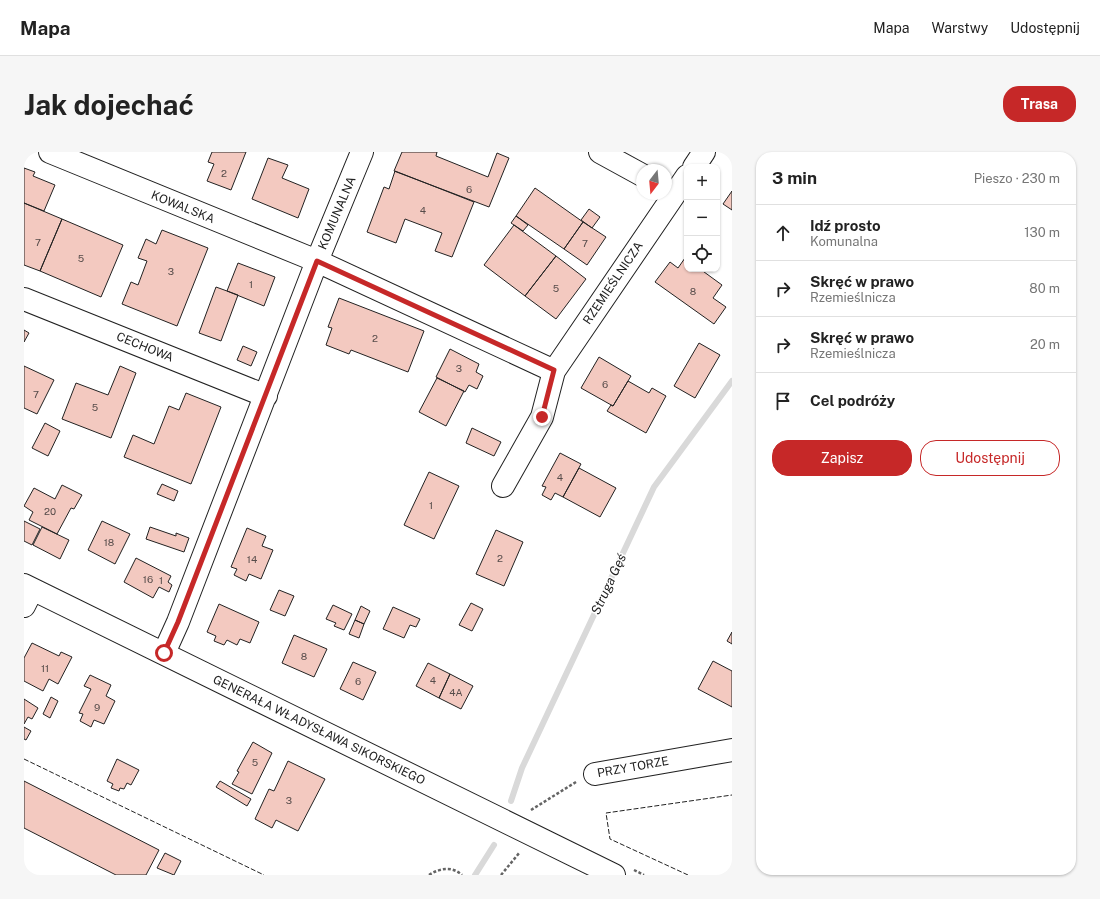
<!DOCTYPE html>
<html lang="pl">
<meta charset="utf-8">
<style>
body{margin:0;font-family:"Public Sans",sans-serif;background:#f6f6f6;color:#222}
.controls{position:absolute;right:12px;top:12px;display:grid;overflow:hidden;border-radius:8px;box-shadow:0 1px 3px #0004}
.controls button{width:36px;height:36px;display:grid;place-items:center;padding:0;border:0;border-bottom:1px solid #e0e0e0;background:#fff;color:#222;font:20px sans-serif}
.compass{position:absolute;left:612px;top:12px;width:36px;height:36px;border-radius:50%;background:#fff;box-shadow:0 1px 3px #0004;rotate:196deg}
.stop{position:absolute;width:12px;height:12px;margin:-9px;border:3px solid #c62828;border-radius:50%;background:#fff}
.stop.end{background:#c62828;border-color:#fff;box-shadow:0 1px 4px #0008}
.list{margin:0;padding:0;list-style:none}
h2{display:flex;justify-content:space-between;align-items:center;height:52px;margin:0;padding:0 16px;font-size:17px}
h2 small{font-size:13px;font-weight:400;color:#767676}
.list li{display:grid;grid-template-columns:26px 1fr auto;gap:12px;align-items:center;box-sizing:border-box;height:56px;padding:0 16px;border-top:1px solid #e0e0e0}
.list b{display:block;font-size:15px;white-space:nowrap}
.list p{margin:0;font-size:13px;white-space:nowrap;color:#767676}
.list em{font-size:13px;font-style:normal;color:#767676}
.actions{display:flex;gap:8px;padding:12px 16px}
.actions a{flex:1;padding:9px 0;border:1px solid #c62828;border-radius:16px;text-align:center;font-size:14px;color:#c62828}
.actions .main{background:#c62828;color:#fff}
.icon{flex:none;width:22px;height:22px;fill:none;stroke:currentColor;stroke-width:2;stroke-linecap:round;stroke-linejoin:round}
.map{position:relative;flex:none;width:708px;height:723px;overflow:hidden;border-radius:16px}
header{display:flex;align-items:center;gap:24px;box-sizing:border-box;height:56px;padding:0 20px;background:#fff;border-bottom:1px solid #e0e0e0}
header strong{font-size:19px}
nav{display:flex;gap:22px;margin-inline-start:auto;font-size:14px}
.intro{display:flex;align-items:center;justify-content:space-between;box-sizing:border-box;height:96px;padding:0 24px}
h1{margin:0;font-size:28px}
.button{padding:10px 18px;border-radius:16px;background:#c62828;color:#fff;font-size:14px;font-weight:700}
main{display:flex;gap:24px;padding:0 24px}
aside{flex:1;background:#fff;border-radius:16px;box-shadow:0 1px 3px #0004}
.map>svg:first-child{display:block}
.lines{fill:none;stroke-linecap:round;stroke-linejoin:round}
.stream{stroke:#d9d9d9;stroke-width:6}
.building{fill:#f3c9c0;stroke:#222}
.minor-casing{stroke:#222;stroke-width:24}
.path{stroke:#646464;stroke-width:2.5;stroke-dasharray:3 2;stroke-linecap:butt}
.minor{stroke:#fff;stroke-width:22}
.fence{stroke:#222;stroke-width:1;stroke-dasharray:5 2;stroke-linecap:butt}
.route{stroke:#c62828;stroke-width:5}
.labels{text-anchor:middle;stroke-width:3;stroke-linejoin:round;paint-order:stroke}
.number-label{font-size:10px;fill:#564c4a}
.street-label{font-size:12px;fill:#222;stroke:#fff}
.water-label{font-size:13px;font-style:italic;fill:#222;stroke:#fff}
</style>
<header>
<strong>Mapa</strong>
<nav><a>Mapa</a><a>Warstwy</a><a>Udostępnij</a></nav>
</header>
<div class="intro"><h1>Jak dojechać</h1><a class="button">Trasa</a></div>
<main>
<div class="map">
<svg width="708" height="723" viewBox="0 0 708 723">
<rect width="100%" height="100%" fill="#fff"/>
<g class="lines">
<path class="stream" d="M487 649 498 616 630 335 708 229
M451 723 470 693"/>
</g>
<path class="building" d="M188 0H222L207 38 183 29 190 12 184 10Z
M378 0H413L412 4 464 25 473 1 485 6 465 55 370 19Z
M244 6 264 13 258 26 285 37 274 66 228 47Z
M0 16 11 20 9 24 31 33 20 59 0 51Z
M371 19 450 50 428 105 411 99 418 81 381 67 372 91 343 80 360 35 365 37Z
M511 36 559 70 540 97 492 64Z
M708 39V58L699 52Z
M0 51 38 67 16 119 0 113Z
M565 57 576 65 568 76 557 68Z
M492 64 504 73 499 79 487 71Z
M38 67 99 93 77 145 16 119Z
M559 70 582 85 563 113 540 97Z
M490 73 532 104 501 144 460 113Z
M138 78 184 96 153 174 98 152 107 130 114 133 123 109 114 106 122 87 132 92Z
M532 104 562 127 532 167 501 144Z
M661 106 663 108V117H676L698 133 689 146 702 155 690 172 631 130 646 110 654 116Z
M214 111 251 125 240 154 203 139Z
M192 135 214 143 197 189 175 181Z
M315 146 400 179 384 220 327 198 325 202 302 193 308 176 304 175Z
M0 178 5 181 0 190Z
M675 191 696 203 671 246 650 234Z
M219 194 233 200 227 214 213 208Z
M426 197 455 212 452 220 459 224 453 237 445 233 441 240 412 225Z
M575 205 607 224 589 254 557 236Z
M0 214 30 228 13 262 0 256Z
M96 214 112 221 87 286 38 267 52 231 84 243Z
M413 226 440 239 422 274 395 260Z
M604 229 625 241 628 236 642 244 622 281 583 259 587 253 589 254Z
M162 241 197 255 167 332 100 305 109 283 130 292 145 254 155 258Z
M21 271 36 279 24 304 8 296Z
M448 276 477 290 470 304 442 291Z
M536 301 557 312 539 345 531 341 527 348 518 343 522 335 518 334Z
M555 316 592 336 576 365 539 345Z
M405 320 435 334 410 387 380 373Z
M138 332 154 339 150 349 133 342Z
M38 333 58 343 50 357 47 356 33 382 5 368 9 360 0 354 10 336 31 347Z
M0 369 16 377 8 393 0 389Z
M78 369 106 382 91 412 64 398Z
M18 375 45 388 36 407 9 393Z
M126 375 152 384V381L165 386 160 400 122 387Z
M223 376 242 384 238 394 249 398 237 427 225 422 222 429 210 423 213 417 207 415Z
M472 378 499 390 480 434 452 422Z
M112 406 147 424 144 430 148 433 145 440 135 435 129 446 100 430Z
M255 438 270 444 261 464 246 458Z
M447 451 459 457 448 479 435 473Z
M195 452 235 470 226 491 216 487 213 493 203 488 200 493 190 489 192 484 183 480Z
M309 453 328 462 320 478 310 474 312 471 302 467Z
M337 454 346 459 340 472 331 468Z
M369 455 396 467 392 475 386 473 380 486 359 477Z
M331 468 340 472 335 486 325 482Z
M708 480V492L703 489Z
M270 483 303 497 290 525 258 511Z
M8 491 35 504 37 500 48 505 34 532 25 527 19 539 0 529V506Z
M689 509 708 519V555L674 537Z
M329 510 352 520 339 548 316 537Z
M404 511 426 522 415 546 392 534Z
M426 522 449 534 437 557 415 546Z
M66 523 87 533 82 544 91 549 80 572 70 568 67 575 56 569 59 562 55 561 67 537 60 534Z
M27 545 34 549 26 566 19 562Z
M0 547 14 556 8 567 4 565 0 572Z
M0 575 7 579 2 588 0 587Z
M229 590 248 601 228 642 208 632 215 620 213 619Z
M93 607 115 618 107 633 103 631 100 637 96 636 95 639 87 636 89 632 83 629Z
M264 609 301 627 274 679 252 668 248 676 231 667 245 637 250 639Z
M0 629 135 698 122 723H92L0 676Z
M196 629 227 647 223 654 192 635Z
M141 701 157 709 150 723 133 716Z"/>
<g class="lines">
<defs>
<path id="minor" d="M26 0 293 109 530 219
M576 0 618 23
M670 15 680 0
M0 147 242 244
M479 334 518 265 530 219 663 24
M0 433 590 723
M0 454 8 438
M140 501 154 470 293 109 338 0
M571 622 708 598"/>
</defs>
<use href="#minor" class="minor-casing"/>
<path class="path" d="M507 658 552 630
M610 718 620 723
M405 723C416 716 428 714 438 723
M477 723 496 700"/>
<use href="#minor" class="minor"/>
<path class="fence" d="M0 607 240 723
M664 723 586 687 582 661 708 643"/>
</g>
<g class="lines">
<path class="route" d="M140 501 154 470 293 109 530 218 518 265"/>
</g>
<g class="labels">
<g class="number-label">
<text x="200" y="25">2</text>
<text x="445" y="41">6</text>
<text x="399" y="62">4</text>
<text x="14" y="94">7</text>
<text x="561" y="95">7</text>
<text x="57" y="110">5</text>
<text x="147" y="123">3</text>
<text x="227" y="136">1</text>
<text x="532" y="140">5</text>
<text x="669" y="143">8</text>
<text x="351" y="190">2</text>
<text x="435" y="220">3</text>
<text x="581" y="236">6</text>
<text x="12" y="246">7</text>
<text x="71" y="259">5</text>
<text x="536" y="329">4</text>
<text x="407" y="357">1</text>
<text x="26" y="363">20</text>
<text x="85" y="394">18</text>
<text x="476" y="410">2</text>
<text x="228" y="411">14</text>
<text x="124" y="431">16</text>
<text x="137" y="432">1</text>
<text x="280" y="508">8</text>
<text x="21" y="520">11</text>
<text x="409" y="532">4</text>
<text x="334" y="533">6</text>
<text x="432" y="544">4A</text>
<text x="73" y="559">9</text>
<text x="231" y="614">5</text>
<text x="265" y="652">3</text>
</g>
<g class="street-label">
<text transform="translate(159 55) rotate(22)" y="4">KOWALSKA</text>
<text transform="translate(313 61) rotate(-67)" y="4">KOMUNALNA</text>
<text transform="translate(589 131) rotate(-56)" y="4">RZEMIEŚLNICZA</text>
<text transform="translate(121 195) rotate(22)" y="4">CECHOWA</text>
<text transform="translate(295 578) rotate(26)" y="4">GENERAŁA WŁADYSŁAWA SIKORSKIEGO</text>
<text transform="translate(609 615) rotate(-10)" y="4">PRZY TORZE</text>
</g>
<g class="water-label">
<text transform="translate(584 432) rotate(-65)" y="5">Struga Gęś</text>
</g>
</g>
</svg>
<div class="controls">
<button>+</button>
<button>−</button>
<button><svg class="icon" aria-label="locate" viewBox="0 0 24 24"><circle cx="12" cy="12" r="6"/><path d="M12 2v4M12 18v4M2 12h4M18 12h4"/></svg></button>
</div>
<svg class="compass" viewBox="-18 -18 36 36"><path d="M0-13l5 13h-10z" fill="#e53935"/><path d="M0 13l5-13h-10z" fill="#767676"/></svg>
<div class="stop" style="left:140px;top:501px"></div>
<div class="stop end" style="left:518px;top:265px"></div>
</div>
<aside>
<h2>3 min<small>Pieszo · 230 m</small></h2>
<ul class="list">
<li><svg class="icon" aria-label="ahead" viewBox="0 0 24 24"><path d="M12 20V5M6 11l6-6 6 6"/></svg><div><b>Idź prosto</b><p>Komunalna</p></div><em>130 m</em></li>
<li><svg class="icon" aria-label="right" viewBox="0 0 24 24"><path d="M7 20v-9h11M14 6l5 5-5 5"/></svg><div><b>Skręć w prawo</b><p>Rzemieślnicza</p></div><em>80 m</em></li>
<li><svg class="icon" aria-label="right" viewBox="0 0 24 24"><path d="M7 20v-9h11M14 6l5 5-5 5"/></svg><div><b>Skręć w prawo</b><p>Rzemieślnicza</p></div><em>20 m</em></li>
<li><svg class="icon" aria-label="arrive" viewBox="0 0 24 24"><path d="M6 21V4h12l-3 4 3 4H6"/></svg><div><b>Cel podróży</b></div></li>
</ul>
<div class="actions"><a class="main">Zapisz</a><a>Udostępnij</a></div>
</aside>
</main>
